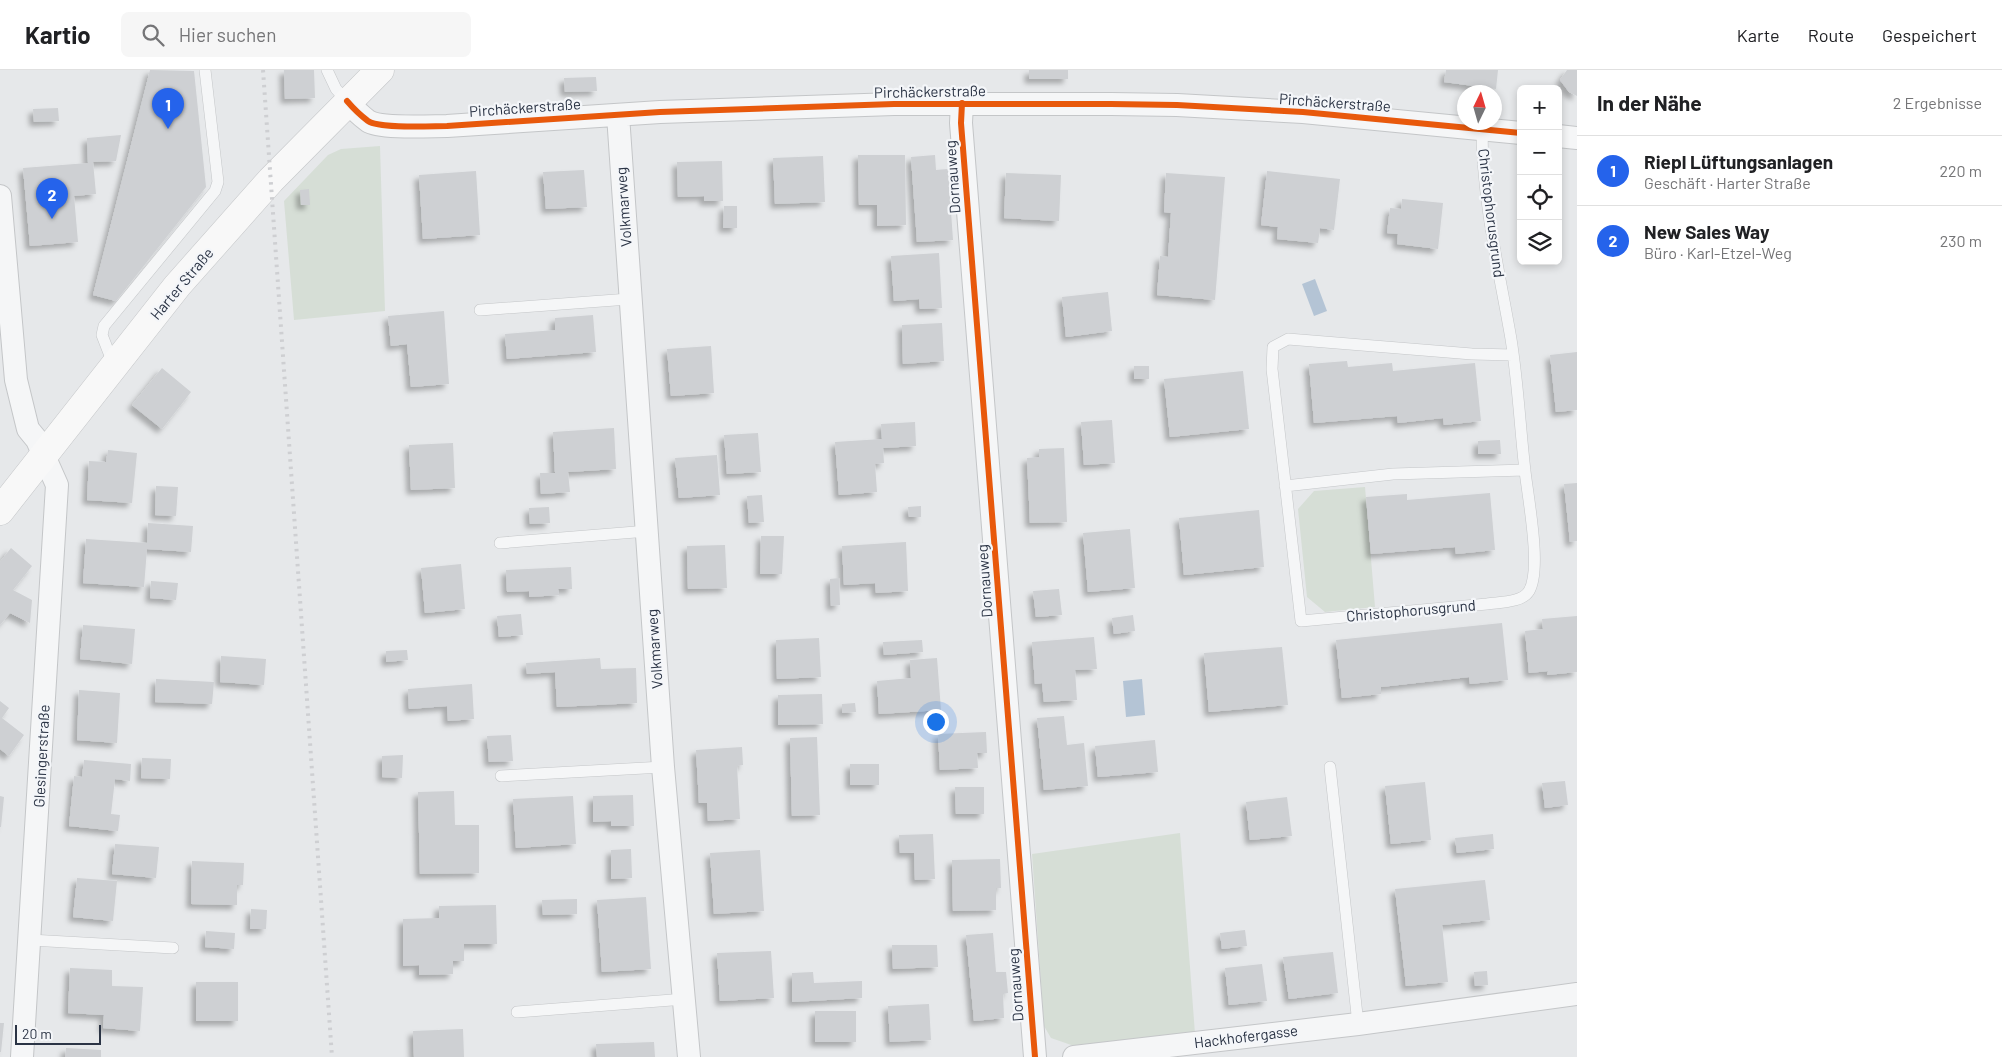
<!DOCTYPE html>
<html lang="de">
<meta charset="utf-8">
<style>
body{margin:0;font-family:Barlow,sans-serif;background:#f6f6f6;color:#202124}
.controls{position:absolute;right:15px;top:15px;display:grid;overflow:hidden;border-radius:8px;box-shadow:0 2px 8px #0003}
.controls button{width:45px;height:45px;display:grid;place-items:center;padding:0;border:0;border-bottom:1px solid #e0e0e0;background:#fff;color:#202124;font:25px sans-serif}
.compass{position:absolute;left:1457px;top:15px;width:45px;height:45px;border-radius:50%;background:#fff;box-shadow:0 2px 8px #0003;rotate:5deg}
.scale{position:absolute;left:15px;bottom:12px;width:86px;box-sizing:border-box;padding-left:5px;border:2px solid #2b3445;border-top:0;font-size:14px;line-height:18px;white-space:nowrap;color:#2b3445;-webkit-text-stroke:4px #f4f6f9;paint-order:stroke}
.you{position:absolute;left:935px;top:651px;width:18px;height:18px;margin:-12px;border:4px solid #fff;border-radius:50%;background:#1a73e8;box-shadow:0 0 0 8px #1a73e833}
.badge{display:grid;place-items:center;width:32px;height:32px;border-radius:50%;background:#2563eb;color:#fff;font-size:16px;font-weight:700}
.pin{position:absolute;translate:-50% -41px;filter:drop-shadow(0 1px 2px #0008)}
.pin::after{content:'';position:absolute;top:26px;width:18px;height:15px;background:inherit;clip-path:polygon(0 0,100% 0,50% 100%)}
.list{margin:0;padding:0;list-style:none}
h2{display:flex;justify-content:space-between;align-items:center;height:65px;margin:0;padding:0 20px;font-size:21px}
h2 small{font-size:16px;font-weight:400;color:#757577}
.list li{display:grid;grid-template-columns:32px 1fr auto;gap:15px;align-items:center;box-sizing:border-box;height:70px;padding:0 20px;border-top:1px solid #e0e0e0}
.list b{display:block;font-size:19px;white-space:nowrap}
.list p{margin:0;font-size:16px;white-space:nowrap;color:#757577}
.list em{font-size:16px;font-style:normal;color:#757577}
.icon{flex:none;width:28px;height:28px;fill:none;stroke:currentColor;stroke-width:2;stroke-linecap:round;stroke-linejoin:round}
.map{position:relative;flex:none;width:1577px;height:987px;overflow:hidden}
header{display:flex;align-items:center;gap:30px;box-sizing:border-box;height:70px;padding:0 25px;background:#fff;border-bottom:1px solid #e0e0e0}
header strong{font-size:24px}
nav{display:flex;gap:28px;margin-inline-start:auto;font-size:18px}
.search{width:350px;height:45px;background:#f6f6f6;display:flex;align-items:center;gap:12px;box-sizing:border-box;padding:0 18px;border-radius:8px;color:#757577;font-size:19px}
main{display:flex}
aside{flex:1;background:#fff}
.map>svg:first-child{display:block}
.green{fill:#d6ded6}
.water{fill:#b4c4d5}
.building{fill:#ced0d3;filter:url(#shadow)}
.lines{fill:none;stroke-linecap:round;stroke-linejoin:round}
.lane-casing{stroke:#c4c6c8;stroke-width:12}
.street-casing{stroke:#c4c6c8;stroke-width:24}
.secondary-casing{stroke:#c4c6c8;stroke-width:29}
.lane{stroke:#f5f6f7;stroke-width:11}
.street{stroke:#f5f6f7;stroke-width:22}
.secondary{stroke:#f8f8f8;stroke-width:28}
.rail{stroke:#cecfd2;stroke-width:4;stroke-dasharray:2.5 5;stroke-linecap:butt}
.cycleway-casing{stroke:#f4f6f9;stroke-width:9}
.cycleway{stroke:#e8590c;stroke-width:6}
.labels{text-anchor:middle;stroke-width:4.5;stroke-linejoin:round;paint-order:stroke}
.street-label{font-size:15px;fill:#2b3445;stroke:#f4f6f9}
</style>
<header>
<strong>Kartio</strong>
<div class="search"><svg class="icon" aria-label="search" viewBox="0 0 24 24"><circle cx="10" cy="10" r="6"/><path d="M15 15l6 6"/></svg>Hier suchen</div>
<nav><a>Karte</a><a>Route</a><a>Gespeichert</a></nav>
</header>
<main>
<div class="map">
<svg width="1577" height="987" viewBox="0 0 1577 987">
<defs>
<filter id="shadow"><feDropShadow dx="-4.5" dy="4.5" stdDeviation="2.5" flood-color="#0004"/></filter>
</defs>
<rect width="100%" height="100%" fill="#e6e8ea"/>
<path class="green" d="M380 76 385 241 294 250 284 131 328 85 341 79Z
M1365 417 1375 537 1325 542 1307 527 1298 439 1314 421Z
M1180 763 1195 964 1077 977 1051 968 1044 956 1032 784Z"/>
<path class="water" d="M1315 209 1327 241 1314 246 1302 214Z
M1142 609 1145 645 1126 647 1123 611Z"/>
<path class="building" d="M150 0 194 1 206 117 116 231 93 225Z
M284 0H314L315 28 285 29Z
M1029 0H1068V9H1029Z
M1446 0H1498L1496 19 1444 12Z
M1567 0H1577V26L1569 22 1560 10Z
M596 7 597 21 565 22 564 8Z
M58 38 59 51 34 52 33 39Z
M121 65 116 91 93 92 96 124 74 126 78 172 30 176 23 98 88 93 87 68Z
M858 85H905L906 155 877 156V135H859Z
M935 85 936 100 948 99 953 170 917 172 911 87Z
M823 86 825 132 775 134 773 88Z
M722 91 723 131H704V126L678 127 677 92Z
M584 100 587 137 546 139 543 102Z
M476 101 480 165 423 169 419 105Z
M1267 101 1340 109 1334 160 1320 158 1318 173 1277 169 1278 157 1261 155Z
M1006 103 1061 105 1059 151 1004 148Z
M1166 103 1225 107 1215 230 1157 225 1160 186 1168 187 1171 143 1164 142Z
M309 119 310 135H301L300 120Z
M1402 129 1443 133 1438 179 1397 174 1398 164 1387 163 1390 138 1401 139Z
M724 136H737V158H723Z
M939 183 942 238 920 239 919 229 894 231 891 186Z
M1108 222 1112 261 1066 267 1062 227Z
M444 241 449 314 411 317 407 274 391 276 388 246Z
M593 245 596 282 507 289 505 264 555 260V248Z
M942 253 944 291 903 294 902 255Z
M711 276 714 323 671 326 667 279Z
M1577 282V340L1556 342 1550 285Z
M1347 291 1348 297 1392 293 1393 301 1475 293 1481 351 1444 355 1443 348 1398 353 1397 346 1314 353 1309 294Z
M1134 296H1149V309H1134Z
M162 298 191 322 162 359 132 335Z
M1243 301 1249 359 1170 367 1164 309Z
M1112 350 1115 393 1084 395 1081 352Z
M915 352 916 376 883 378 884 393 875 394 877 422 839 425 835 372 882 369 881 354Z
M614 358 616 399 568 402 570 422 541 424 540 403H555L553 362Z
M758 363 761 402 727 404 724 365Z
M1500 370 1501 384H1478V371Z
M453 373 455 418 411 420 409 375Z
M1064 378 1067 452 1030 453 1027 388 1039 387V379Z
M108 380 137 383 132 433 87 430 89 391 106 392Z
M717 385 720 425 679 428 675 388Z
M1577 413V471L1570 472 1564 414Z
M156 416 178 417 176 446 155 445Z
M1490 423 1495 480 1456 484 1455 477 1371 484 1366 427 1407 424V430Z
M762 425 764 452 749 453 747 426Z
M921 436V447H909L908 437Z
M549 437 550 453 530 454 529 438Z
M1259 440 1264 497 1184 505 1179 448Z
M148 453 193 456 191 482 147 479 144 517 83 513 86 469 147 473Z
M1130 459 1135 518 1088 522 1083 463Z
M761 466H784L782 504H760Z
M906 472 908 521 876 523 875 513 844 515 842 476Z
M725 475 727 518 688 519 687 476Z
M11 478 32 496 13 520 32 530 30 553 10 543 0 555V492Z
M461 494 465 539 425 543 421 498Z
M571 497 572 519H558L559 525 529 527V521L507 522 506 500Z
M839 508 840 535 831 536 830 509Z
M151 511 178 513 176 530 150 528Z
M1059 519 1062 545 1036 547 1033 521Z
M521 544 523 565 499 567 497 546Z
M1133 545 1135 561 1114 564 1112 548Z
M1577 546V602L1547 605 1548 601 1529 603 1525 561 1543 559 1542 549Z
M1502 553 1508 610 1470 614 1469 607 1381 617V624L1342 628 1336 570Z
M83 555 135 559 132 594 80 589Z
M1094 567 1097 599 1075 600 1077 630 1044 632 1042 613 1035 614 1032 572Z
M819 568 821 607 777 609 776 570Z
M922 570 923 582 884 585 883 572Z
M1282 577 1288 635 1209 642 1204 583Z
M407 580 408 590 386 592V581Z
M221 586 266 589 264 615 220 612Z
M600 588 601 599 636 598 637 633 557 637 555 602 527 604 526 593Z
M937 588 941 640 879 644 877 611 911 608 910 590Z
M156 609 214 612 212 634 155 632Z
M472 614 474 649 448 651 447 636 409 639 408 619Z
M79 620 120 623 117 673 77 670Z
M822 624 823 654 778 655V625Z
M0 631 9 638 2 648 24 665 9 686 0 679Z
M855 633 856 642 842 643V634Z
M1064 646 1067 675 1084 673 1088 716 1044 720 1037 648Z
M986 662 987 683H977L978 698 940 700 938 664Z
M511 665 513 691 489 692 487 666Z
M817 667 820 745 792 746 790 668Z
M1155 670 1158 702 1098 707 1095 676Z
M742 677 743 695 737 696 740 749 708 751 707 733H699L696 680Z
M403 685 402 708 382 707V686Z
M142 688 171 689 170 709 141 708Z
M84 690 131 694 130 711 115 709 111 744 120 745 118 761 69 756 74 706 82 707Z
M850 694H879V715H850Z
M1565 711 1568 735 1545 738 1542 713Z
M1425 712 1431 770 1391 774 1385 716Z
M955 717H984V744H956Z
M454 721 455 755H479V803L420 804 418 722Z
M633 725 634 756H611V751L593 752V726Z
M0 726 4 727 1 757H0Z
M573 726 576 774 516 778 513 729Z
M1287 727 1292 766 1250 770 1246 732Z
M933 764 935 809 915 810 914 783H900L899 765Z
M1493 764 1494 779 1457 783 1455 768Z
M115 774 159 777 156 808 112 804Z
M631 779 632 808 611 809V780Z
M760 780 764 841 714 844 710 783Z
M1000 789 1001 818H996V840L953 841 952 790Z
M192 791 244 793 243 815H237V835L191 834Z
M77 808 117 811 113 851 73 847Z
M1485 810 1490 850 1442 855 1448 912 1406 916 1395 819Z
M646 827 651 899 602 902 597 830Z
M577 829V844L543 845 542 830Z
M496 835 497 874H464V891H453V904L419 905V895L403 896V849L439 848V836Z
M251 839 267 840 266 859H250Z
M1245 860 1247 876 1222 879 1220 863Z
M206 861 235 863 234 879 205 877Z
M993 863 996 902H1006L1008 923 1003 924 1004 948 974 951 966 865Z
M892 875H937L938 897 893 899Z
M771 881 774 928 720 931 717 883Z
M1333 882 1338 923 1289 929 1283 887Z
M1262 894 1267 931 1229 935 1225 898Z
M70 898 112 900V916L143 917 140 961 103 958 104 945 68 943Z
M1487 901 1488 915 1475 916 1474 902Z
M813 902 814 913 862 911V928L792 932V903Z
M196 912H238V951H196Z
M929 934 931 970 890 972 888 936Z
M815 941H856V972H815Z
M0 953H4L1 982H0Z
M463 959 464 987H414L413 961Z
M654 972 655 987H597L596 974Z
M66 978 101 980V987H65Z"/>
<g class="lines">
<defs>
<path id="lane" d="M327 0 336 19 347 31
M1482 59C1482 129 1499 200 1511 269 1518 313 1520 357 1525 401 1528 428 1542 500 1529 521 1522 533 1499 532 1487 534L1301 551 1272 299 1273 277 1288 269 1472 284 1513 285
M480 240 629 229
M114 296 102 265 104 256 215 121 218 112 205 0
M1285 416 1393 404 1525 400
M500 473 648 461
M1330 697 1358 954
M501 706 663 697
M30 870 173 878
M517 942 685 929"/>
<path id="street" d="M347 31C353 38 360 45 368 51 380 59 431 56 447 56L660 42 894 34H1111L1177 35 1303 42 1521 63
M962 33 961 53 1035 987
M618 45 663 697 689 987
M1558 66 1577 68
M0 126 16 310 28 359 37 370 57 415 22 987
M1074 987 1358 954 1577 924"/>
<path id="secondary" d="M0 441 177 216 271 110 380 0"/>
</defs>
<use href="#lane" class="lane-casing"/>
<use href="#street" class="street-casing"/>
<use href="#secondary" class="secondary-casing"/>
<use href="#lane" class="lane"/>
<use href="#street" class="street"/>
<use href="#secondary" class="secondary"/>
<path class="rail" d="M263 0 332 987"/>
<defs>
<path id="cycleway" d="M347 31C353 38 360 45 368 51 380 59 431 56 447 56L660 42 894 34H1111L1177 35 1303 42 1521 63
M962 33 961 53 1035 987"/>
</defs>
<use href="#cycleway" class="cycleway-casing"/>
<use href="#cycleway" class="cycleway"/>
</g>
<g class="labels">
<g class="street-label">
<text transform="translate(930 22) rotate(-1)" y="5">Pirchäckerstraße</text>
<text transform="translate(1335 33) rotate(4)" y="5">Pirchäckerstraße</text>
<text transform="translate(525 38) rotate(-4)" y="5">Pirchäckerstraße</text>
<text transform="translate(953 107) rotate(-94)" y="5">Dornauweg</text>
<text transform="translate(624 137) rotate(-94)" y="5">Volkmarweg</text>
<text transform="translate(1491 143) rotate(83)" y="5">Christophorusgrund</text>
<text transform="translate(182 214) rotate(-50)" y="5">Harter Straße</text>
<text transform="translate(985 511) rotate(-94)" y="5">Dornauweg</text>
<text transform="translate(1411 541) rotate(-5)" y="5">Christophorusgrund</text>
<text transform="translate(655 579) rotate(-94)" y="5">Volkmarweg</text>
<text transform="translate(42 686) rotate(-87)" y="5">Glesingerstraße</text>
<text transform="translate(1016 915) rotate(-94)" y="5">Dornauweg</text>
<text transform="translate(1246 967) rotate(-7)" y="5">Hackhofergasse</text>
</g>
</g>
</svg>
<div class="controls">
<button>+</button>
<button>−</button>
<button><svg class="icon" aria-label="locate" viewBox="0 0 24 24"><circle cx="12" cy="12" r="6"/><path d="M12 2v4M12 18v4M2 12h4M18 12h4"/></svg></button>
<button><svg class="icon" aria-label="layers" viewBox="0 0 24 24"><path d="M12 4l9 5-9 5-9-5zM3 14l9 5 9-5"/></svg></button>
</div>
<svg class="compass" viewBox="-18 -18 36 36"><path d="M0-13l5 13h-10z" fill="#e53935"/><path d="M0 13l5-13h-10z" fill="#757577"/></svg>
<div class="scale">20 m</div>
<div class="you"></div>
<div class="pin badge" style="left:168px;top:59px">1</div>
<div class="pin badge" style="left:52px;top:149px">2</div>
</div>
<aside>
<h2>In der Nähe<small>2 Ergebnisse</small></h2>
<ul class="list">
<li><span class="badge">1</span><div><b>Riepl Lüftungsanlagen</b><p>Geschäft · Harter Straße</p></div><em>220 m</em></li>
<li><span class="badge">2</span><div><b>New Sales Way</b><p>Büro · Karl-Etzel-Weg</p></div><em>230 m</em></li>
</ul>
</aside>
</main>
